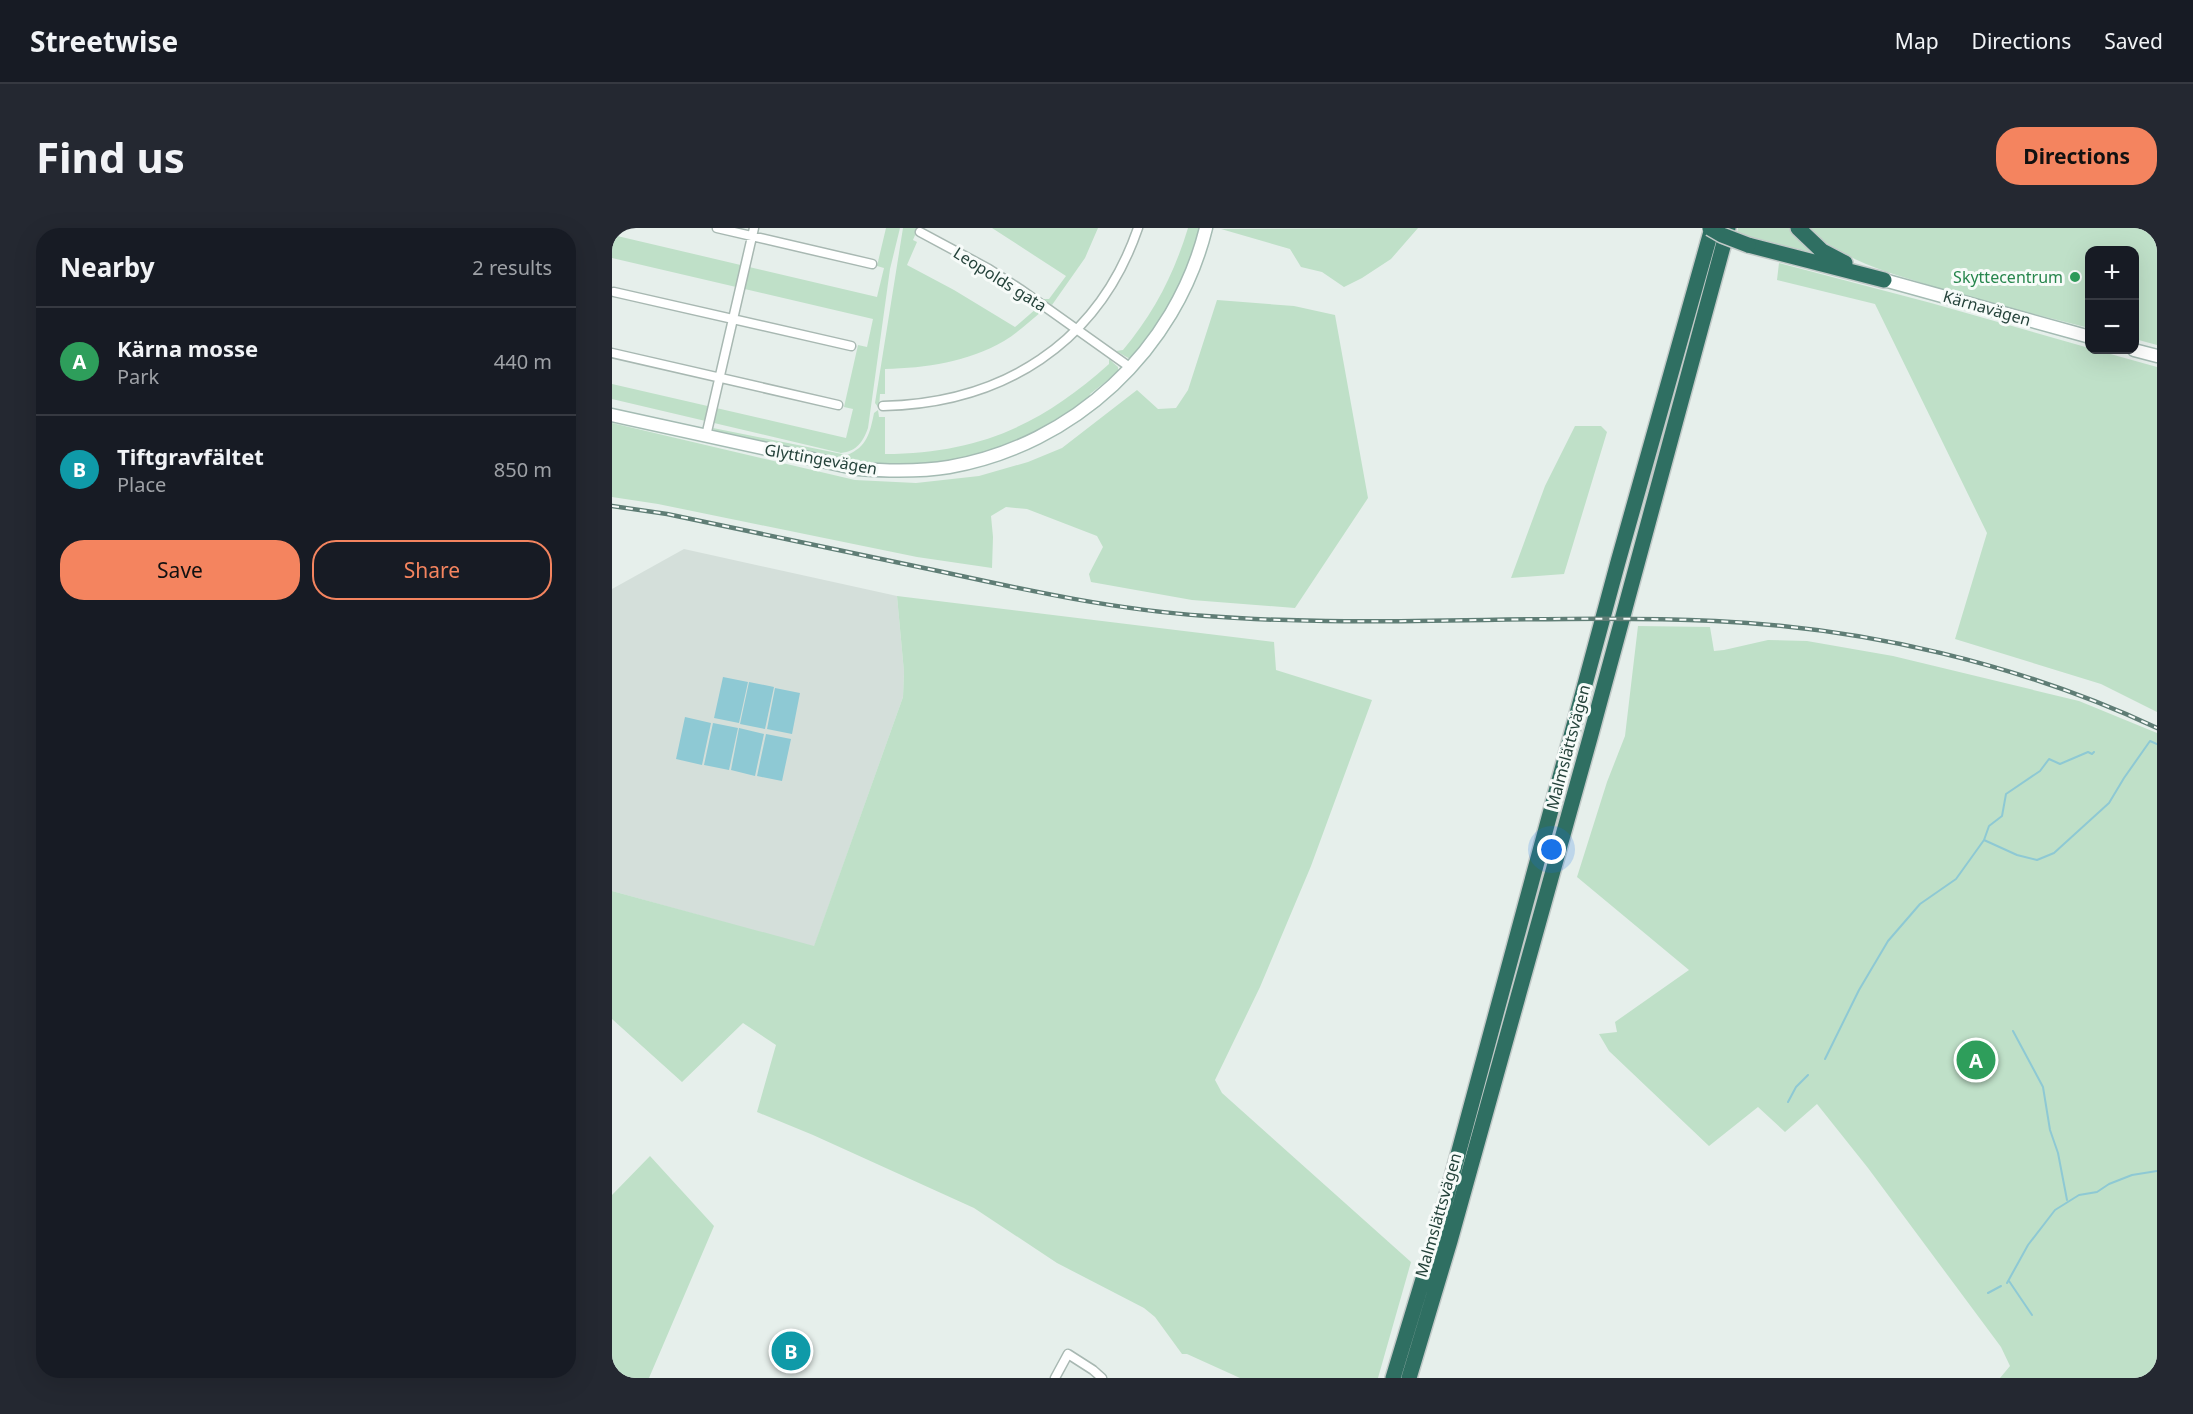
<!DOCTYPE html>
<meta charset="utf-8">
<style>
body{margin:0;font-family:"Noto Sans",sans-serif;background:#242831;color:#f1f3f6}
.controls{position:absolute;right:18px;top:18px;display:grid;overflow:hidden;border-radius:12px;box-shadow:0 6px 24px #0002}
.controls button{width:54px;height:54px;display:grid;place-items:center;padding:0;border:0;border-bottom:2px solid #363941;background:#171b24;color:#f1f3f6;font:30px sans-serif}
.you{position:absolute;left:940px;top:622px;width:21px;height:21px;margin:-15px;border:4px solid #fff;border-radius:50%;background:#1a73e8;box-shadow:0 0 0 9px #1a73e833}
.badge{display:grid;place-items:center;width:39px;height:39px;border-radius:50%;background:#f4845f;color:#fff;font-size:20px;font-weight:700}
.pin{position:absolute;translate:-50% -50%;border:3px solid #fff;box-shadow:0 2px 6px #0006}
.list{margin:0;padding:0;list-style:none}
h2{display:flex;justify-content:space-between;align-items:center;height:78px;margin:0;padding:0 24px;font-size:26px}
h2 small{font-size:20px;font-weight:400;color:#9ea1a6}
.list li{display:grid;grid-template-columns:39px 1fr auto;gap:18px;align-items:center;box-sizing:border-box;height:108px;padding:0 24px;border-top:2px solid #363941}
.list b{display:block;font-size:22px;white-space:nowrap}
.list p{margin:0;font-size:20px;white-space:nowrap;color:#9ea1a6}
.list em{font-size:20px;font-style:normal;color:#9ea1a6}
.actions{display:flex;gap:12px;padding:18px 24px}
.actions a{flex:1;padding:14px 0;border:2px solid #f4845f;border-radius:24px;text-align:center;font-size:21px;color:#f4845f}
.actions .main{background:#f4845f;color:#111}
.map{position:relative;flex:none;width:1545px;height:1150px;overflow:hidden;border-radius:24px}
header{display:flex;align-items:center;gap:36px;box-sizing:border-box;height:84px;padding:0 30px;background:#171b24;border-bottom:2px solid #363941}
header strong{font-size:28px}
nav{display:flex;gap:33px;margin-inline-start:auto;font-size:21px}
.intro{display:flex;align-items:center;justify-content:space-between;box-sizing:border-box;height:144px;padding:0 36px}
h1{margin:0;font-size:42px}
.button{padding:15px 27px;border-radius:24px;background:#f4845f;color:#111;font-size:21px;font-weight:700}
main{display:flex;gap:36px;padding:0 36px}
aside{flex:1;background:#171b24;border-radius:24px;box-shadow:0 6px 24px #0002}
.map>svg:first-child{display:block}
.built{fill:#d4dfda}
.green{fill:#bfe0c8}
.water{fill:#8ec9d4}
.lines{fill:none;stroke-linecap:round;stroke-linejoin:round}
.stream{stroke:#8ec9d4;stroke-width:2}
.street-casing{stroke:#a8b8b2;stroke-width:11}
.secondary-casing{stroke:#a4bbb3;stroke-width:15}
.highway-casing{stroke:#c2cac8;stroke-width:18}
.street{stroke:#fff;stroke-width:8}
.secondary{stroke:#fff;stroke-width:12}
.highway{stroke:#2f6f62;stroke-width:15}
.rail-casing{stroke:#5f7d75;stroke-width:4.5}
.rail{stroke:#f7fbf9;stroke-width:2;stroke-dasharray:7;stroke-linecap:butt}
.highway-bridge-casing{stroke:#c2cac8;stroke-width:18;stroke-linecap:butt}
.highway-bridge{stroke:#2f6f62;stroke-width:15}
.leisure-dot{fill:#2e9e5b;stroke:#f7fbf9;stroke-width:2}
.labels{text-anchor:middle;stroke-width:6;stroke-linejoin:round;paint-order:stroke}
.leisure-label{font-size:16px;fill:#27864d;stroke:#f7fbf9;text-anchor:end}
.street-label{font-size:16px;fill:#24423a;stroke:#f7fbf9}
</style>
<header>
<strong>Streetwise</strong>
<nav><a>Map</a><a>Directions</a><a>Saved</a></nav>
</header>
<div class="intro"><h1>Find us</h1><a class="button">Directions</a></div>
<main>
<aside>
<h2>Nearby<small>2 results</small></h2>
<ul class="list">
<li><span class="badge" style="background:#2e9e5b">A</span><div><b>Kärna mosse</b><p>Park</p></div><em>440 m</em></li>
<li><span class="badge" style="background:#0f9aa8">B</span><div><b>Tiftgravfältet</b><p>Place</p></div><em>850 m</em></li>
</ul>
<div class="actions"><a class="main">Save</a><a>Share</a></div>
</aside>
<div class="map">
<svg width="1545" height="1150" viewBox="0 0 1545 1150">
<rect width="100%" height="100%" fill="#e6efeb"/>
<path class="built" d="M72 321 285 368 292 444 291 469 202 719 0 663V361Z"/>
<path class="green" d="M0 0H2L1 7 265 69 272 40 265 38 274 0H288L278 41 256 200C251 214 245 223 229 225L0 171V156L234 210 241 181 232 179 246 117 255 119 261 91 0 30Z
M291 0H306L301 12 305 14 295 37 342 62 403 99 425 80V76L435 83 429 84C417 94 405 105 392 113 356 134 314 140 273 141V166H268L267 179H266L263 175Z
M380 0H486L473 30 440 77 430 71H437L454 48Z
M576 0H589C574 50 553 93 518 131L504 123 511 122C542 85 562 46 576 0Z
M806 0 779 31 750 50 732 59 710 44 689 39 678 21 609 1Z
M1126 0H1177L1188 12 1214 31 1133 9 1125 5Z
M1195 0H1545V117L1523 111 1522 22H1478L1477 100C1426 87 1374 74 1323 59 1275 44 1234 34 1195 0Z
M1167 35 1319 75 1477 120 1478 122H1484L1545 139V484L1489 456 1343 411 1375 305 1263 76 1165 52Z
M605 72 682 78 723 87 756 270 683 380 580 372 479 354 477 346 491 319 485 308 415 281 394 279 379 288 381 309 380 340 305 329 46 276 0 269V195L243 252 304 255 367 248 416 234 450 220 525 162 546 181 564 180 576 162Z
M497 131 506 139V144L478 166 477 170 467 180 435 199 382 223 352 231 319 236 287 238H256L102 203 101 200 235 227C255 219 258 205 262 185L266 182 267 189H273V226C366 225 428 198 497 136Z
M963 198H989L995 204 952 346 899 350 933 258Z
M285 368 662 414 664 442 760 472 699 638 648 759 603 852 610 865 799 1034 766 1150H628L575 1126H570L543 1089 532 1080 445 1035 362 980 201 907 145 884 164 817 131 795 70 854 0 791V663L202 718 291 469 292 444Z
M1026 398 1098 399 1102 423 1112 422 1156 412 1195 413 1281 428 1467 473 1545 505V1150H1388L1398 1138 1389 1119 1256 940 1205 876 1173 904 1146 879 1097 918 997 823 987 806 1005 804 1003 794 1077 742 965 649 995 554 1013 508Z
M38 928 102 998 37 1150H0V967Z"/>
<path class="water" d="M111 449 136 454 127 495 102 490Z
M137 454 162 459 153 501 128 496Z
M163 460 188 465 180 506 155 501Z
M73 489 99 495 90 537 64 531Z
M101 495 126 500 117 542 92 537Z
M127 500 152 506 143 548 119 542Z
M154 506 179 511 170 553 145 548Z"/>
<g class="lines">
<path class="stream" d="M1372 612 1405 627 1425 632 1442 625 1497 575 1512 550 1538 513 1545 516
M1401 803 1431 859 1438 902 1446 925 1455 972
M1213 831 1247 762 1276 713 1308 676 1344 651 1372 612 1377 598 1390 588 1394 566 1428 543 1437 531 1448 536 1476 524 1480 526 1482 524
M1176 874 1184 859 1196 847
M1397 1053 1420 1087
M1395 1055 1416 1017 1443 982 1467 967 1485 964 1497 956 1520 947 1545 943
M1376 1065 1389 1058"/>
<defs>
<path id="street" d="M105 0 260 36
M308 4 377 41 408 61 519 140
M2 64 239 118
M0 125 226 177
M271 178C391 175 486 116 526 0
M94 208 142 0
M443 1150 456 1126 481 1142 490 1150"/>
<path id="secondary" d="M1272 52 1478 109
M1522 122 1545 128
M0 187 246 241C276 243 307 244 337 239 462 217 564 122 594 0"/>
<path id="highway" d="M1186 0 1210 23 1233 35
M1136 17 1272 52
M781 1150 824 1008 1006 334 1100 0
M797 1150 838 1013 978 510 1116 0"/>
</defs>
<use href="#street" class="street-casing"/>
<use href="#secondary" class="secondary-casing"/>
<use href="#highway" class="highway-casing"/>
<use href="#street" class="street"/>
<use href="#secondary" class="secondary"/>
<use href="#highway" class="highway"/>
<defs>
<path id="rail" d="M0 278 55 286C147 305 239 325 331 344 418 363 505 382 594 388 764 401 934 385 1103 393 1254 400 1408 436 1545 500"/>
</defs>
<use href="#rail" class="rail-casing"/>
<use href="#rail" class="rail"/>
<defs>
<path id="highway-bridge" d="M1098 0 1110 7 1136 17"/>
</defs>
<use href="#highway-bridge" class="highway-bridge-casing"/>
<use href="#highway-bridge" class="highway-bridge"/>
</g>
<circle class="leisure-dot" cx="1463" cy="49" r="6"/>
<g class="labels">
<g class="leisure-label">
<text x="1451" y="55">Skyttecentrum</text>
</g>
<g class="street-label">
<text transform="translate(388 51) rotate(32)" y="6">Leopolds gata</text>
<text transform="translate(1375 80) rotate(16)" y="6">Kärnavägen</text>
<text transform="translate(209 231) rotate(10)" y="6">Glyttingevägen</text>
<text transform="translate(956 519) rotate(-75)" y="6">Malmslättsvägen</text>
<text transform="translate(826 987) rotate(-74)" y="6">Malmslättsvägen</text>
</g>
</g>
</svg>
<div class="controls">
<button>+</button>
<button>−</button>
</div>
<div class="you"></div>
<div class="pin badge" style="left:1364px;top:832px;background:#2e9e5b">A</div>
<div class="pin badge" style="left:179px;top:1123px;background:#0f9aa8">B</div>
</div>
</main>
